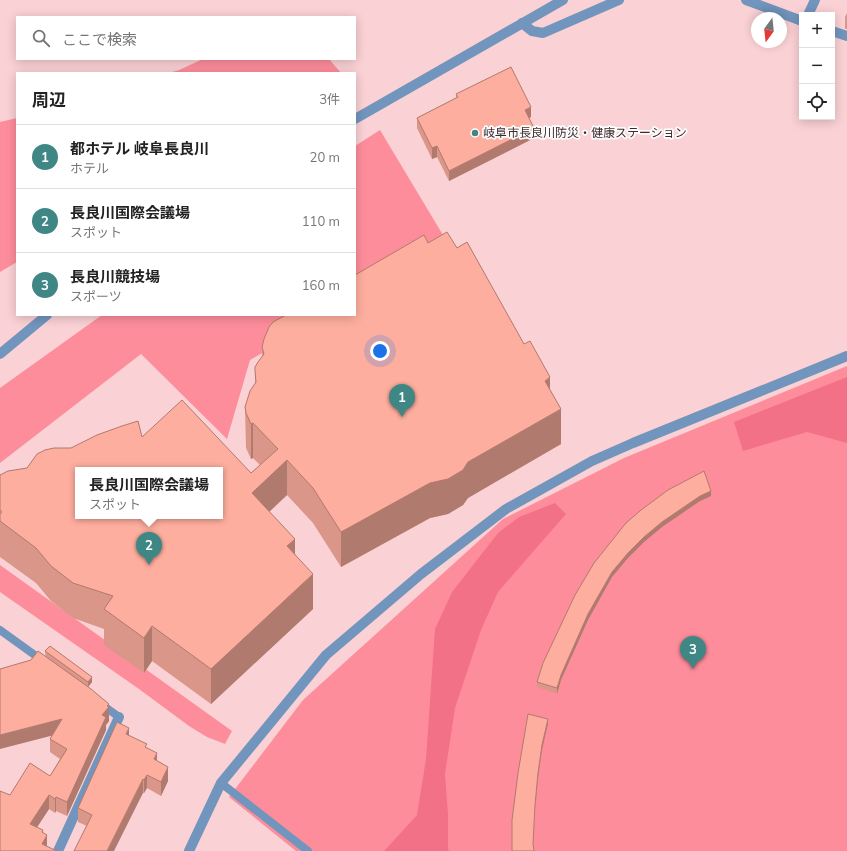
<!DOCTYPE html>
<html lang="ja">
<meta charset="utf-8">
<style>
body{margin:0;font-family:Mulish,"Noto Sans JP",sans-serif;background:#f6f6f6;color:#222}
.controls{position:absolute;right:12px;top:12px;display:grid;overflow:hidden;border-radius:0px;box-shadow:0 2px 10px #0003}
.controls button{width:36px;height:36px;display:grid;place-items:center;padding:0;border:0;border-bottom:1px solid #e0e0e0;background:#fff;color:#222;font:20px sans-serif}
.compass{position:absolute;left:751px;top:12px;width:36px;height:36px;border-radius:50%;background:#fff;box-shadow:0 2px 10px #0003;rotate:195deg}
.you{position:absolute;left:380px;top:351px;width:14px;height:14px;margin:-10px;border:3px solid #fff;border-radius:50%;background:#1a73e8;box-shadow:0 0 0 6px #1a73e833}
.badge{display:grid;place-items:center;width:26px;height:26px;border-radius:50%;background:#3f8784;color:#fff;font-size:13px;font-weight:700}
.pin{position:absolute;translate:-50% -33px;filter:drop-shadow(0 1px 2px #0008)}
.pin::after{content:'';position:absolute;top:21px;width:14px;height:12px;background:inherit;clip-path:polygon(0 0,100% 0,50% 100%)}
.popup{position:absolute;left:75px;top:467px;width:148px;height:52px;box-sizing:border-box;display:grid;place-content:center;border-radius:0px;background:#fff;filter:drop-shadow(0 1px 3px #0005);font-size:13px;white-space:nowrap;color:#767676}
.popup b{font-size:15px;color:#222}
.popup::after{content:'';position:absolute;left:50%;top:100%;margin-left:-8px;border:8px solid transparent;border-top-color:#fff}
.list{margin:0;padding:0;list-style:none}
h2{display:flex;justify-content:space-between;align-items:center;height:52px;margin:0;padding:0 16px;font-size:17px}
h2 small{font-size:13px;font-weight:400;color:#767676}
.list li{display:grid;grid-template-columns:26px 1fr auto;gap:12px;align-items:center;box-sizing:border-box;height:64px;padding:0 16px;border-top:1px solid #e0e0e0}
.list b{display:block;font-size:15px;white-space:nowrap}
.list p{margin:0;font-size:13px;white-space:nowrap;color:#767676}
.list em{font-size:13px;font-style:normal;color:#767676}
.icon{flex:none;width:22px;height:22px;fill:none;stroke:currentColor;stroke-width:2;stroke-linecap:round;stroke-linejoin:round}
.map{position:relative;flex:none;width:847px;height:851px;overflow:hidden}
.search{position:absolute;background:#fff;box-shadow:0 2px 10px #0003;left:16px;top:16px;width:340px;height:44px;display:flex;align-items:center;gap:10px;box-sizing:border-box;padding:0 14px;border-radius:0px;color:#767676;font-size:15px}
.panel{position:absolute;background:#fff;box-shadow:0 2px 10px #0003;left:16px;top:72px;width:340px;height:244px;border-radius:0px}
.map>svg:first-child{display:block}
.green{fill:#fe8d9c}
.forest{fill:#f27186}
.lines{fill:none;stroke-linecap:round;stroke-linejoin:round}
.service{stroke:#7295bd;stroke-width:8}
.minor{stroke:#7295bd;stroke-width:10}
.tertiary{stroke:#7295bd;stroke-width:10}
.wall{fill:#da9688}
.shaded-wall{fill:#b17a6f}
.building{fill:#fdae9e;stroke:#b17a6f;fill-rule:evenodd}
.poi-dot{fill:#3f8784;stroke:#fdfdfd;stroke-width:1.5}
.labels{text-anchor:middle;stroke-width:3.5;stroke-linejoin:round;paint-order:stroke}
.poi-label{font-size:12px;fill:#3e2a2c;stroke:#fdfdfd;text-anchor:start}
</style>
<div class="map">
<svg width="847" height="851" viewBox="0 0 847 851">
<rect width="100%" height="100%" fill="#fad1d4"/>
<path class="green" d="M203 59H329L341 73H169L179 70Z
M17 118V262L0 272V122Z
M380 130 449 245 355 299V146Z
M102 315H328L250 360 227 439 141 354 0 463V388Z
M847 366V851H296L229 797 303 700 503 519 624 458Z
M0 565 232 731 225 744 207 737 189 726 139 689 0 592Z"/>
<path class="forest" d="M847 377V443L807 432 743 451 734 422Z
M555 503 566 514 498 592 481 630 455 708 445 774 448 814V849L449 851H384L417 815 426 759 435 629 452 592 498 533 519 517Z"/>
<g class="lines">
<path class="service" d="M0 630 43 661
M101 704 119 717
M221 783 308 851"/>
<path class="minor" d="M746 0 802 21
M808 15 815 0
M522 23 532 31 543 33 619 0
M832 31 847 36
M58 851 119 717"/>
<path class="tertiary" d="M355 119 563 0
M0 354 47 315
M189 851 221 783 326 655 421 574 506 509 592 461 633 443 847 356"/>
</g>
<path class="wall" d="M847 13V29H845V17Z
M456 94 531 117 529 118 534 138 449 181 437 157 432 159 417 128V118L456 98Z
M428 243 457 248 550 390 561 444 468 498 463 505 448 514 430 518 341 567 313 523 287 495 269 512 295 554 313 609 211 704 152 661 144 673 104 645V629L73 618 51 601 36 583 0 557V475L27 468 71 448 142 437 251 473 260 465 253 458 251 459 246 448 245 407 255 384V371L262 356V347Z
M711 496 700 501 662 527 644 542 628 558 612 577 588 620 561 680 557 694 537 687V682L626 523Z
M45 651 92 682 88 687 109 704V721L106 725V730L67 816 56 811 55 813 49 809 37 827 0 851 10 795 50 776 60 759 50 752V739L51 736Z
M129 736 147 748 157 761 168 781 161 796 147 788 144 793H143L87 826 78 822V808Z"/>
<path class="shaded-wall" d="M531 107V117L525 120V110Z
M534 128V138L449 181V171Z
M437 146V157L432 159V148Z
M550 377V412L545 381Z
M561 409V444L468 498 463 505 448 514 430 518 341 567V532L468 462Z
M253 423V458L251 459V424Z
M287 460V495L252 528V493Z
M711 491V496L700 501 662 527 644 542 628 558 612 577 588 620 561 680 557 694V688L561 675 588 614 612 572 628 553 644 537 662 522 700 496Z
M295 539V574L287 546Z
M313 574V609L211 704V669Z
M152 626V661L144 673V638Z
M92 677V682L88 687V682Z
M109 704V721L106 725V730L67 816V802L102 715Z
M62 719V733L0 749V735Z
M548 719V724L542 750 538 778 535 810 538 773 542 745Z
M129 728V742L126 734Z
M157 753V767L154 759Z
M168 767V781L161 796V782Z
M147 775V788L144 793V780Z
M143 779V793L114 851H107Z
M49 795V809L30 838V824Z
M56 797V811L55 813V799Z
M43 830V842L47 835V848L42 846V832Z"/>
<path class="building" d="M511 67 531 107 525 110 534 128 449 171 437 146 432 148 417 118 458 97 456 94Z
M447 232 457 248 467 242 524 344 530 341 550 377 545 381 561 409 468 462 463 470 448 479 430 483 341 532 313 488 287 460 252 493 295 539 287 546 313 574 211 669 152 626 144 638 104 609 113 596 73 583 51 566 36 548 0 521V514L2 512 0 510V475L8 471 27 468 37 454 45 450 54 448H71L97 435 122 426 138 421 142 437 182 400 251 473 278 449 253 423 251 424 246 413 245 407 250 391 256 382 255 371V367L258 362 264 354 262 347 264 339 269 327 273 322 286 315H355V275L424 235 428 243ZM78 470H220V516H78Z
M704 471 711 491 700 496 662 522 644 537 628 553 612 572 588 614 561 675 557 688 537 682 543 663 575 595 594 563 626 523 641 510 668 490Z
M50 646 92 677 88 682 45 651Z
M38 651 91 689 109 704 107 706 109 707 102 715 106 717 67 802 56 797 55 799 49 795 30 824 43 830 42 832 47 835 42 844 57 851H0V791L10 795 30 763 50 776 67 749 50 739 62 719 0 735V669L31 660Z
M528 714 548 719 542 745 538 773 535 805 533 844 534 851H512V820L518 773Z
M117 722 129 728 126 734 147 744 145 747 157 753 154 759 168 767 161 782 147 775 144 780 143 779 107 851H74L92 815 78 808Z"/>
<circle class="poi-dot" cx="475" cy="133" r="4"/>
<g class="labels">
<g class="poi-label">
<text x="483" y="137">岐阜市長良川防災・健康ステーション</text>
</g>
</g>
</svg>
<div class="controls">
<button>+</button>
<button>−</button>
<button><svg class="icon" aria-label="locate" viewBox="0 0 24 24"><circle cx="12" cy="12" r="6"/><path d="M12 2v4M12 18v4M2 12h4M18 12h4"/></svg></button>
</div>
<svg class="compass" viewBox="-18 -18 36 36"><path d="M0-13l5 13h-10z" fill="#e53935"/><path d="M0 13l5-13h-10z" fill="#767676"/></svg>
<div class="you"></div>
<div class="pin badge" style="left:402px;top:417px">1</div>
<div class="pin badge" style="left:149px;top:565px">2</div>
<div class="popup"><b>長良川国際会議場</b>スポット</div>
<div class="pin badge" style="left:693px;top:669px">3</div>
<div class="search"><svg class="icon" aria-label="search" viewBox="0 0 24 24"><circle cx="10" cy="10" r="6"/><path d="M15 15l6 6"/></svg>ここで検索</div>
<section class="panel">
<h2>周辺<small>3件</small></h2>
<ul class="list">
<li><span class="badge">1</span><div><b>都ホテル 岐阜長良川</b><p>ホテル</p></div><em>20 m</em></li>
<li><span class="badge">2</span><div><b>長良川国際会議場</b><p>スポット</p></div><em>110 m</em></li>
<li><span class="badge">3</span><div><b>長良川競技場</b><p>スポーツ</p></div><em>160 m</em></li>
</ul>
</section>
</div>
